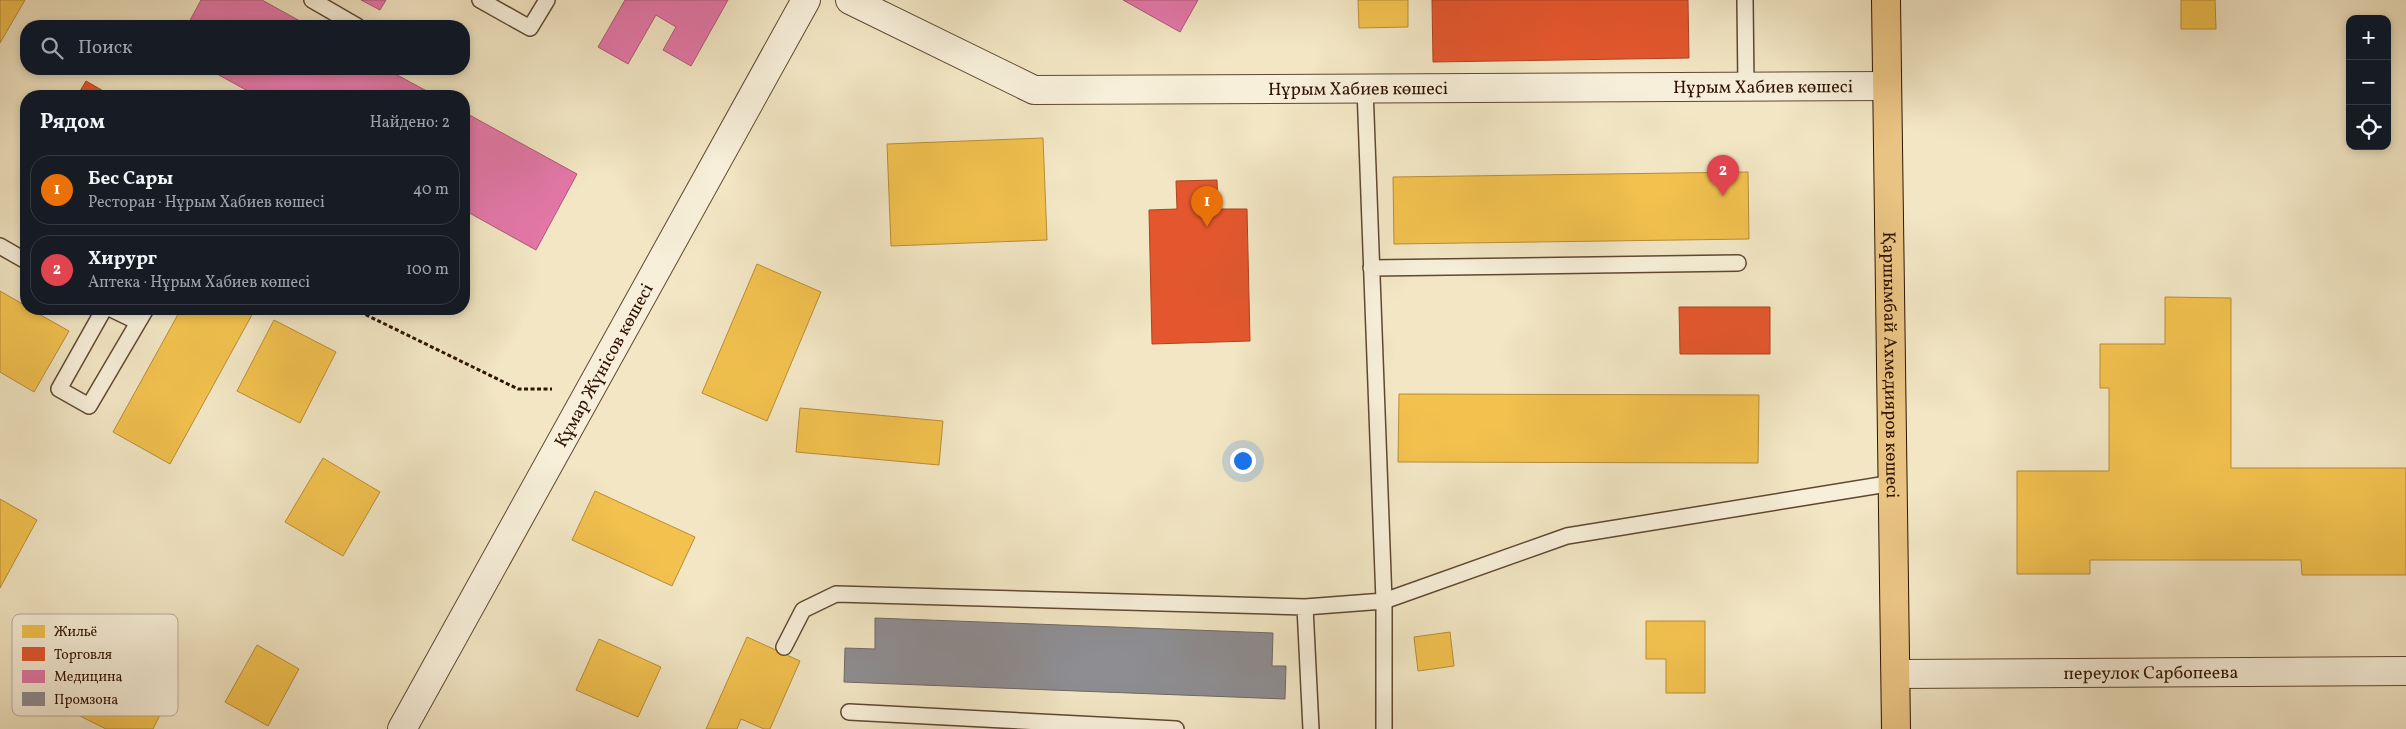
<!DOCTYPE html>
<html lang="ru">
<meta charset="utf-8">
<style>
body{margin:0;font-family:Vollkorn,serif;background:#20242c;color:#f1f3f6}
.controls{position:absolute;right:15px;top:15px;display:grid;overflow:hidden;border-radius:10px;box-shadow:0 2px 8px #0003}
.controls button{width:45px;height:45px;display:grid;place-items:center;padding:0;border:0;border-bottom:1px solid #363941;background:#171b24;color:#f1f3f6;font:25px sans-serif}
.you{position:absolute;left:1242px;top:460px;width:18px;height:18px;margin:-12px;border:4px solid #fff;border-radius:50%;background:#1a73e8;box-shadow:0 0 0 8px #1a73e833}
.badge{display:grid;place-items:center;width:32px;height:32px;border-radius:50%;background:#c59692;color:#fff;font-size:16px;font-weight:700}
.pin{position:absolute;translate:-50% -41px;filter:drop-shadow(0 1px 2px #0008)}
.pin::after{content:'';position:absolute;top:26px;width:18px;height:15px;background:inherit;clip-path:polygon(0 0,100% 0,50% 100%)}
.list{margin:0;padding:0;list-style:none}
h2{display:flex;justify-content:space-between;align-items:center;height:65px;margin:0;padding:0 20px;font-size:21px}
h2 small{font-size:16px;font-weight:400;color:#9ea1a6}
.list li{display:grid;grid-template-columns:32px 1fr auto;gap:15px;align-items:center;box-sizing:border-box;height:70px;margin:0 10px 10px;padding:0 10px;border:1px solid #363941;border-radius:20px}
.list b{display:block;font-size:19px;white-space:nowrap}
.list p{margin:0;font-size:16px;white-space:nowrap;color:#9ea1a6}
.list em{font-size:16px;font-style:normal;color:#9ea1a6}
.icon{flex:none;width:28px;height:28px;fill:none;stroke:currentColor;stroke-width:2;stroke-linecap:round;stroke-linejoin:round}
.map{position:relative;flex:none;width:2406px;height:729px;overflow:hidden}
.search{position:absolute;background:#171b24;box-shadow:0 2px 8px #0003;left:20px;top:20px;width:450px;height:55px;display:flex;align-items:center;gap:12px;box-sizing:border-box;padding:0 18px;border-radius:20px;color:#9ea1a6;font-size:19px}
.panel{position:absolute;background:#171b24;box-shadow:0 2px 8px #0003;left:20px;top:90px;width:450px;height:225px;border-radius:20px}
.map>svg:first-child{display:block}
.homes{fill:#f2c14e;stroke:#b88d37}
.shops{fill:#e4572e;stroke:#ae4320}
.health{fill:#e377a8;stroke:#ad5976}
.industry{fill:#8d8d92;stroke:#716866}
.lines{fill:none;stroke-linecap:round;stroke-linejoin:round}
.lane-casing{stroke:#604831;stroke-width:18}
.street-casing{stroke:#604831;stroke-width:30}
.primary-casing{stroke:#301300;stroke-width:30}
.path{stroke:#301300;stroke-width:3;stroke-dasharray:4 2.5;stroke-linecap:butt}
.lane{stroke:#f7efd9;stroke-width:15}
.street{stroke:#f7efd9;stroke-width:28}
.primary{stroke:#e9c382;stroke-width:28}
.labels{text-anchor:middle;stroke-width:5;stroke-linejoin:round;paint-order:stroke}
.street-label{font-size:18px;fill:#301300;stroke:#f7efd9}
.key{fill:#f7efd9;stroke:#bbad98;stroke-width:1}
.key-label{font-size:14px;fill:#301300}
</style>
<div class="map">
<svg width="2406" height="729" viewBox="0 0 2406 729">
<rect width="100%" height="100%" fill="#f2e6c4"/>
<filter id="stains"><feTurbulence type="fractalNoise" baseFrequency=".004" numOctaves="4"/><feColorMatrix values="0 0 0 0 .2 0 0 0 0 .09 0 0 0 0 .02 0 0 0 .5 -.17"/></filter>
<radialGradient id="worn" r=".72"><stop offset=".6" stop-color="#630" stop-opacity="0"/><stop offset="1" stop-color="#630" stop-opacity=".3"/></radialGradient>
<path class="homes" d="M0 0H25L0 43Z
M1358 0H1408V27L1359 28Z
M2181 0H2215L2216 29H2181Z
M1043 138 1047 240 891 246 887 144Z
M1748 172 1749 239 1394 244 1393 177Z
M757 264 821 292 767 421 702 393Z
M0 291 26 306V309H30L69 331 34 392 0 372Z
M2165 297 2231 298V468H2406V575H2302L2301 560H2090V574H2017V471H2109V388H2100V344H2165Z
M181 309H245L253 313 170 464 113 432Z
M274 320 336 352 300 423 237 391Z
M1399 394 1759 395 1758 463 1398 462Z
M800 408 943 421 939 465 796 452Z
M323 458 380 492 343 556 285 522Z
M595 491 695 537 672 586 572 540Z
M0 499 37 520 0 588Z
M1646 621H1705V693H1666V659H1646Z
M1450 632 1454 666 1418 671 1414 637Z
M747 637 800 661 770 729H764L741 719 737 729H706Z
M599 639 661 667 638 717 576 690Z
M257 645 299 669 268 726 225 702Z
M84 664 165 705 153 729H106L62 707Z"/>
<path class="shops" d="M1432 0H1688L1689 58 1433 62Z
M86 81 112 96H77Z
M1217 180 1218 209H1247L1250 341 1152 344 1149 210 1177 209 1176 181Z
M26 187V200L21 196Z
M1679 307H1770V354H1680Z"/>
<path class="health" d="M201 0H262L309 26H187Z
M361 0H386L380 10Z
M625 0H728L691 66 663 50 676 27 656 15 628 64 598 47Z
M1123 0H1198L1180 32Z
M208 69H386L436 96H257Z
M464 112 577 174 536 250 464 210Z"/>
<path class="industry" d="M875 618 1273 633 1272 666H1286L1285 699 844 682 845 648 875 649Z"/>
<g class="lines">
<defs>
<path id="lane" d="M312 0 357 26
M480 0 530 28 547 0
M1745 0 1746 87
M1365 88 1384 601V729
M0 246 26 261
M1371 268 1738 263
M104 309 59 389 89 406 146 309
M111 309 138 322
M1305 607 1311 729
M784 647 803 610 836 594 1305 607 1384 601 1567 536 1893 483
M849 712 1176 729"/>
<g id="street">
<path id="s1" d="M850 0 1034 90 1887 86"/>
<path id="s2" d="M1896 674 2406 671"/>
<path id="s3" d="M402 729 806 0"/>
</g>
<g id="primary">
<path id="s4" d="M1886 0 1896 729"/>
</g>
</defs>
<use href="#lane" class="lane-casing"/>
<use href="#street" class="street-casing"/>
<use href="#primary" class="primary-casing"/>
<path class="path" d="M354 309 518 389H552"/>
<use href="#lane" class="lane"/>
<use href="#street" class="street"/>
<use href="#primary" class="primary"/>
</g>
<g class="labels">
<g class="street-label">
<text dy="6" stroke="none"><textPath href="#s1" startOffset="934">Нұрым Хабиев көшесі</textPath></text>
<text dy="6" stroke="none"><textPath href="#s1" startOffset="529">Нұрым Хабиев көшесі</textPath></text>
<text dy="6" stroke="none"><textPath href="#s3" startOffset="416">Құмар Жүнісов көшесі</textPath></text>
<text dy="6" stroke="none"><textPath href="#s4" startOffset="365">Қаршымбай Ахмедияров көшесі</textPath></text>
<text dy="6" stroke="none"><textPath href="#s2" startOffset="255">переулок Сарбопеева</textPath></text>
</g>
</g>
<rect x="12" y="614" width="166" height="102" rx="8" class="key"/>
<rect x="22" y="625" width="23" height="13" fill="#f2c14e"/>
<rect x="22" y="647" width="23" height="14" fill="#e4572e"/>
<rect x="22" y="670" width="23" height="13" fill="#e377a8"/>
<rect x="22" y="692" width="23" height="14" fill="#8d8d92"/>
<g class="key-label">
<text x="54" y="636">Жильё</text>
<text x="54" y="659">Торговля</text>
<text x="54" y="681">Медицина</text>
<text x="54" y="704">Промзона</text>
</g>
<rect width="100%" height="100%" filter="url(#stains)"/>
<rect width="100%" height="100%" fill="url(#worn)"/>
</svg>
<div class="controls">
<button>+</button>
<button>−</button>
<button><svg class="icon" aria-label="locate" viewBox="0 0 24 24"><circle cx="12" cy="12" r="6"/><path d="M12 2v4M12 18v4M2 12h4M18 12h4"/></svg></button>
</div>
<div class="you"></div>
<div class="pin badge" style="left:1207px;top:227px;background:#e8710a">1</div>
<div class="pin badge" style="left:1723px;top:196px;background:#e0444e">2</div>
<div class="search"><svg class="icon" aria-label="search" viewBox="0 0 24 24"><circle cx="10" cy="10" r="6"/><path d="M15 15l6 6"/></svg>Поиск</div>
<section class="panel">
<h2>Рядом<small>Найдено: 2</small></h2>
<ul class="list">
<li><span class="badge" style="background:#e8710a">1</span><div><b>Бес Сары</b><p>Ресторан · Нұрым Хабиев көшесі</p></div><em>40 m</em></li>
<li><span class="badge" style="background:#e0444e">2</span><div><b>Хирург</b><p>Аптека · Нұрым Хабиев көшесі</p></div><em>100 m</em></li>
</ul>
</section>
</div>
